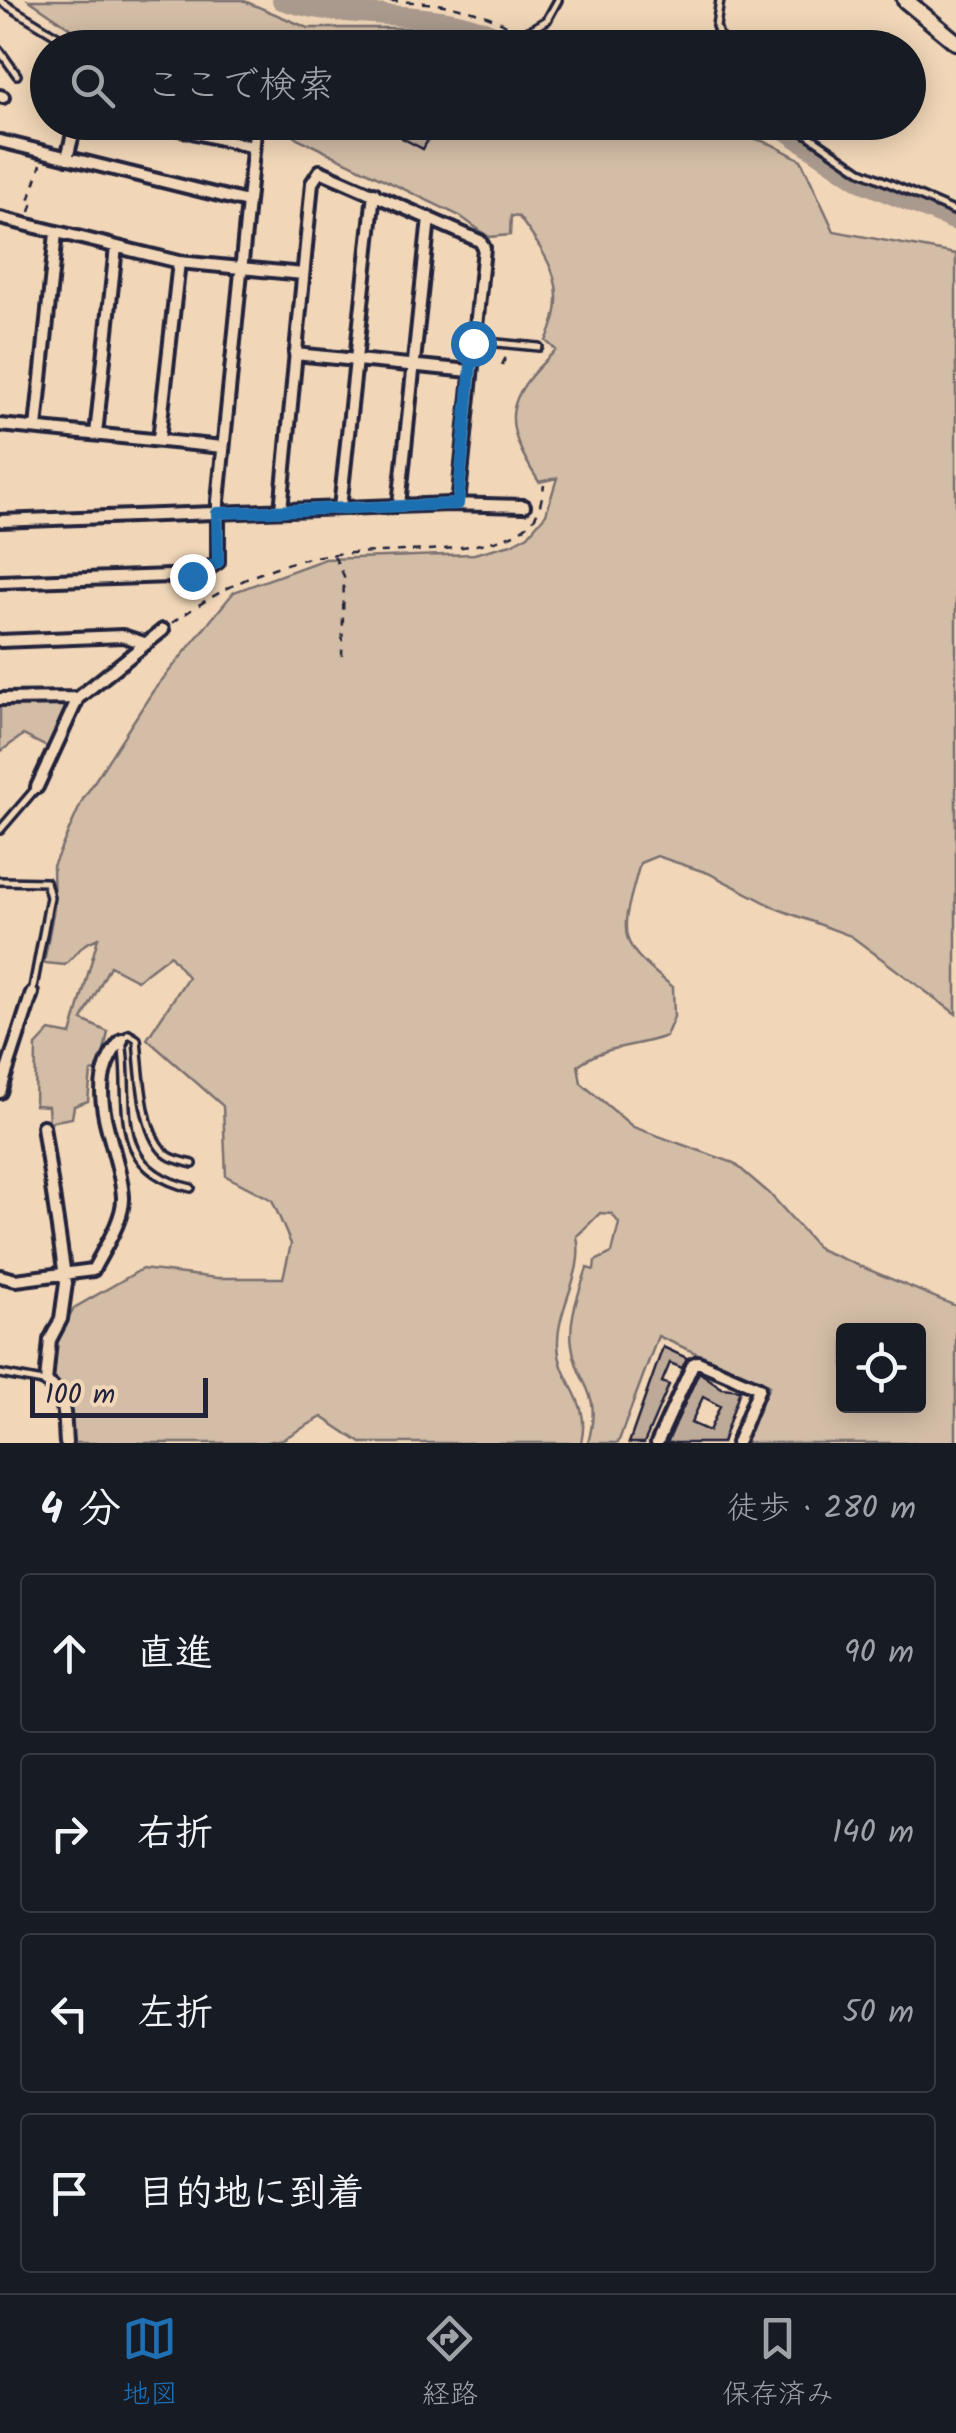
<!DOCTYPE html>
<html lang="ja">
<meta charset="utf-8">
<style>
body{margin:0;font-family:Kalam,"Klee One",sans-serif;background:#20242c;color:#f1f3f6}
.controls{position:absolute;right:30px;bottom:30px;display:grid;overflow:hidden;border-radius:10px;box-shadow:0 5px 25px #0003}
.controls button{width:90px;height:90px;display:grid;place-items:center;padding:0;border:0;border-bottom:2px solid #363941;background:#171b24;color:#f1f3f6;font:50px sans-serif}
.scale{position:absolute;left:30px;bottom:25px;width:178px;box-sizing:border-box;padding-left:10px;border:5px solid #22223b;border-top:0;font-size:28px;line-height:35px;white-space:nowrap;color:#22223b;-webkit-text-stroke:8px #f1d7b8;paint-order:stroke}
.stop{position:absolute;width:30px;height:30px;margin:-22px;border:8px solid #1f6fb2;border-radius:50%;background:#fff}
.stop.end{background:#1f6fb2;border-color:#fff;box-shadow:0 2px 10px #0008}
.list{margin:0;padding:0;list-style:none}
h2{display:flex;justify-content:space-between;align-items:center;height:130px;margin:0;padding:0 40px;font-size:42px}
h2 small{font-size:32px;font-weight:400;color:#9ea1a6}
.list li{display:grid;grid-template-columns:65px 1fr auto;gap:30px;align-items:center;box-sizing:border-box;height:160px;margin:0 20px 20px;padding:0 20px;border:2px solid #363941;border-radius:10px}
.list b{display:block;font-size:38px;white-space:nowrap}
.list em{font-size:32px;font-style:normal;color:#9ea1a6}
.icon{flex:none;width:55px;height:55px;fill:none;stroke:currentColor;stroke-width:2;stroke-linecap:round;stroke-linejoin:round}
.map{position:relative;flex:none;width:956px;height:1443px;overflow:hidden}
.search{position:absolute;background:#171b24;box-shadow:0 5px 25px #0003;left:30px;right:30px;top:30px;height:110px;display:flex;align-items:center;gap:25px;box-sizing:border-box;padding:0 35px;border-radius:55px;color:#9ea1a6;font-size:38px}
.sheet{height:850px;background:#171b24}
nav{display:flex;justify-content:space-around;align-items:center;box-sizing:border-box;height:140px;border-top:2px solid #363941;background:#171b24;font-size:28px;color:#9ea1a6}
nav a{display:grid;justify-items:center;gap:5px}
nav .on{color:#1f6fb2}
.map>svg:first-child{display:block}
.green{fill:#d3bda6;stroke:#7a7070;stroke-width:2.5;fill-rule:evenodd}
.lines{fill:none;stroke-linecap:round;stroke-linejoin:round}
.river{stroke:#aa998d;stroke-width:20}
.building{fill:#beaa99;stroke:#22223b;stroke-width:2.5;fill-rule:evenodd}
.service-casing{stroke:#22223b;stroke-width:12}
.minor-casing{stroke:#22223b;stroke-width:18}
.secondary-casing{stroke:#22223b;stroke-width:21}
.path{stroke:#22223b;stroke-width:2.5;stroke-dasharray:8 8;stroke-linecap:butt}
.service{stroke:#f1d7b8;stroke-width:5}
.minor{stroke:#f1d7b8;stroke-width:10}
.secondary{stroke:#f1d7b8;stroke-width:14}
.route{stroke:#1f6fb2;stroke-width:12}
</style>
<div class="map">
<svg width="956" height="1443" viewBox="0 0 956 1443">
<rect width="100%" height="100%" fill="#f1d7b8"/>
<filter id="ink" filterUnits="userSpaceOnUse"><feTurbulence type="fractalNoise" baseFrequency=".01" numOctaves="2"/><feDisplacementMap in="SourceGraphic" scale="20" xChannelSelector="R" yChannelSelector="G"/><feConvolveMatrix kernelMatrix="1 2 1 2 8 2 1 2 1" color-interpolation-filters="sRGB"/></filter>
<g filter="url(#ink)">
<path class="green" d="M29 0H242L308 28H445L473 47H233L236 37 215 47H113L91 42Z
M279 123H708L771 144 801 160 834 231 956 254V1014L851 936 778 909 708 873 657 856 640 863C621 935 612 939 673 987L674 1017 666 1036C634 1048 607 1044 578 1065L581 1083 633 1127 734 1163 770 1194 819 1249 956 1306V1443H744L769 1386 658 1336 618 1443H588C603 1387 578 1390 572 1345 568 1319 579 1293 587 1268L594 1270 595 1261 612 1253 619 1223 612 1214 600 1213 577 1236C585 1274 557 1306 558 1345 559 1384 592 1398 581 1443H361L322 1417 283 1439 262 1443H74L68 1403 52 1374 54 1340 74 1308 142 1269 217 1278H283L291 1244 272 1200 226 1176 223 1106 147 1039 188 977 170 955 137 980 110 966 82 1020 108 1032 100 1070 91 1072 88 1101 74 1106 72 1118 49 1122 48 1106 35 1105 36 1046 50 1031 71 1035 98 938 85 944 65 965 44 963 54 908 53 866 83 799 153 691 234 592 325 559 474 554 511 544 528 535 546 514 557 478 539 482C500 421 504 399 556 350L546 341C572 289 549 259 519 217L511 216 510 235 489 237 460 216 297 138ZM844 1330H918V1406H844Z
M60 702 68 711 49 748 23 735 0 752V706Z"/>
<g class="lines">
<path class="river" d="M282 0C360 26 445 0 517 48
M764 122 785 130 862 182 956 221"/>
</g>
<path class="building" d="M409 125 430 136 423 149 402 138Z
M663 1347 687 1358 682 1368 670 1363 662 1382 669 1385 644 1443H629Z
M699 1372 722 1388 740 1390 722 1443H667ZM703 1397 720 1406 709 1431 691 1423Z"/>
<g class="lines">
<defs>
<path id="service" d="M720 0 716 26 723 48
M0 1 77 48
M537 48 522 35 547 20 558 0
M0 51 17 75
M789 122 861 171 956 212
M476 341 539 347
M0 830 37 787
M0 881 46 882 50 897 32 993
M191 1188C107 1169 132 1104 122 1040L129 1034 137 1039C140 1069 141 1138 169 1156 175 1160 186 1162 193 1164
M0 1374 43 1382"/>
<path id="minor" d="M0 96 3 97
M151 122 253 147
M0 141 247 202
M67 158 76 122
M0 218 179 262 303 274
M295 354 470 371
M0 425 223 447
M36 428 56 233
M96 434 116 247
M159 439 179 262
M399 505 429 218
M340 508 374 193
M281 510 312 183 320 171 480 241 484 248 458 504
M0 521 450 504 524 506
M0 582 199 575 218 562V501L256 122
M0 641 123 636 144 643
M0 699 78 698
M37 787 78 698 163 630
M0 1092 32 993
M43 1126 66 1283 61 1319 50 1340 46 1382C68 1393 64 1422 66 1443
M0 1276 16 1280 93 1270C103 1250 124 1220 123 1197 120 1144 78 1088 122 1040
M657 1443 693 1364 698 1362 759 1388 737 1443"/>
<path id="secondary" d="M905 0 956 42"/>
</defs>
<use href="#service" class="service-casing"/>
<use href="#minor" class="minor-casing"/>
<use href="#secondary" class="secondary-casing"/>
<path class="path" d="M358 0C412 2 470 0 516 31
M30 212 32 205 28 204 41 164
M502 365 509 351
M334 556 344 576 342 656
M172 623C216 592 256 570 309 558 368 545 494 562 532 521 540 512 542 497 544 485"/>
<use href="#service" class="service"/>
<use href="#minor" class="minor"/>
<use href="#secondary" class="secondary"/>
</g>
</g>
<g class="lines" filter="url(#ink)">
<path class="route" d="M192 576 218 562 217 513 458 504 473 343"/>
</g>
</svg>
<div class="controls">
<button><svg class="icon" aria-label="locate" viewBox="0 0 24 24"><circle cx="12" cy="12" r="6"/><path d="M12 2v4M12 18v4M2 12h4M18 12h4"/></svg></button>
</div>
<div class="scale">100 m</div>
<div class="stop" style="left:473px;top:343px"></div>
<div class="stop end" style="left:192px;top:576px"></div>
<div class="search"><svg class="icon" aria-label="search" viewBox="0 0 24 24"><circle cx="10" cy="10" r="6"/><path d="M15 15l6 6"/></svg>ここで検索</div>
</div>
<section class="sheet">
<h2>4 分<small>徒歩 · 280 m</small></h2>
<ul class="list">
<li><svg class="icon" aria-label="ahead" viewBox="0 0 24 24"><path d="M12 20V5M6 11l6-6 6 6"/></svg><div><b>直進</b></div><em>90 m</em></li>
<li><svg class="icon" aria-label="right" viewBox="0 0 24 24"><path d="M7 20v-9h11M14 6l5 5-5 5"/></svg><div><b>右折</b></div><em>140 m</em></li>
<li><svg class="icon" aria-label="left" viewBox="0 0 24 24"><path d="M17 20v-9H6M10 6l-5 5 5 5"/></svg><div><b>左折</b></div><em>50 m</em></li>
<li><svg class="icon" aria-label="arrive" viewBox="0 0 24 24"><path d="M6 21V4h12l-3 4 3 4H6"/></svg><div><b>目的地に到着</b></div></li>
</ul>
</section>
<nav>
<a class="on"><svg class="icon" aria-label="map" viewBox="0 0 24 24"><path d="M3 6l6-2 6 2 6-2v14l-6 2-6-2-6 2zM9 4v14M15 6v14"/></svg>地図</a>
<a><svg class="icon" aria-label="directions" viewBox="0 0 24 24"><path d="M12 3l9 9-9 9-9-9zM9 14v-3h6M13 9l2 2-2 2"/></svg>経路</a>
<a><svg class="icon" aria-label="saved" viewBox="0 0 24 24"><path d="M7 4h10v16l-5-4-5 4z"/></svg>保存済み</a>
</nav>
